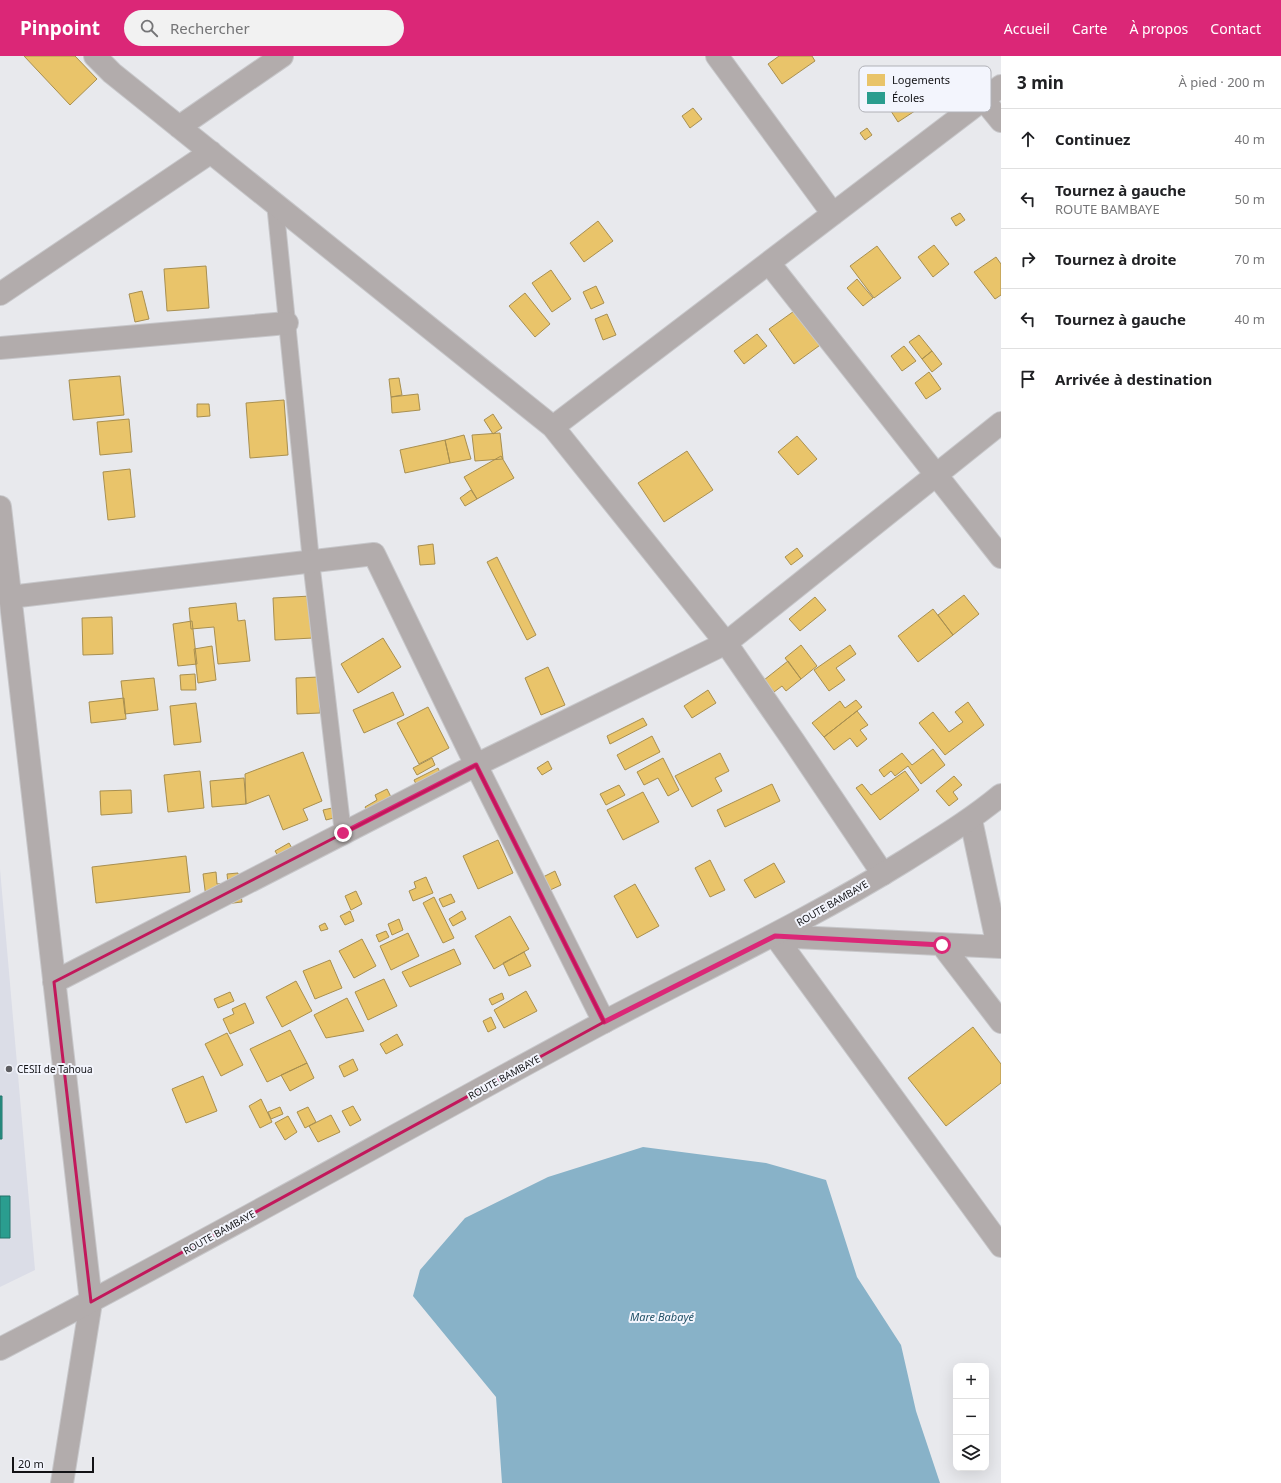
<!DOCTYPE html>
<html lang="fr">
<meta charset="utf-8">
<style>
body{margin:0;font-family:"Noto Sans",sans-serif;background:#f2f2f2;color:#202124}
.controls{position:absolute;right:12px;bottom:12px;display:grid;overflow:hidden;border-radius:8px;box-shadow:0 4px 16px #0002}
.controls button{width:36px;height:36px;display:grid;place-items:center;padding:0;border:0;border-bottom:1px solid #e0e0e0;background:#fff;color:#202124;font:20px sans-serif}
.scale{position:absolute;left:12px;bottom:10px;width:82px;box-sizing:border-box;padding-left:4px;border:2px solid #121215;border-top:0;font-size:11px;line-height:14px;white-space:nowrap;color:#121215;-webkit-text-stroke:3px #f3f5fd;paint-order:stroke}
.stop{position:absolute;width:12px;height:12px;margin:-9px;border:3px solid #db2777;border-radius:50%;background:#fff}
.stop.end{background:#db2777;border-color:#fff;box-shadow:0 1px 4px #0008}
.list{margin:0;padding:0;list-style:none}
h2{display:flex;justify-content:space-between;align-items:center;height:52px;margin:0;padding:0 16px;font-size:17px}
h2 small{font-size:13px;font-weight:400;color:#757577}
.list li{display:grid;grid-template-columns:26px 1fr auto;gap:12px;align-items:center;box-sizing:border-box;height:60px;padding:0 16px;border-top:1px solid #e0e0e0}
.list b{display:block;font-size:15px;white-space:nowrap}
.list p{margin:0;font-size:13px;white-space:nowrap;color:#757577}
.list em{font-size:13px;font-style:normal;color:#757577}
.icon{flex:none;width:22px;height:22px;fill:none;stroke:currentColor;stroke-width:2;stroke-linecap:round;stroke-linejoin:round}
.map{position:relative;flex:none;width:1001px;height:1427px;overflow:hidden}
header{display:flex;align-items:center;gap:24px;box-sizing:border-box;height:56px;padding:0 20px;background:#db2777;color:#fff}
header strong{font-size:19px}
nav{display:flex;gap:22px;margin-inline-start:auto;font-size:14px}
.search{width:280px;height:36px;background:#f2f2f2;display:flex;align-items:center;gap:10px;box-sizing:border-box;padding:0 14px;border-radius:22px;color:#757577;font-size:15px}
main{display:flex}
aside{flex:1;background:#fff}
.map>svg:first-child{display:block}
.built{fill:#dbdde7}
.water{fill:#88b2c8}
.homes{fill:#e9c46a;stroke:#a88f50}
.schools{fill:#2a9d8f;stroke:#23736a}
.lines{fill:none;stroke-linecap:round;stroke-linejoin:round}
.service-casing{stroke:#c7c7ca;stroke-width:18}
.minor-casing{stroke:#c7c7ca;stroke-width:24}
.tertiary-casing{stroke:#c7c7ca;stroke-width:24}
.service{stroke:#b2acac;stroke-width:16}
.minor{stroke:#b2acac;stroke-width:22}
.tertiary{stroke:#b2acac;stroke-width:22}
.route{stroke:#db2777;stroke-width:5}
.marked{fill:none;stroke:#c2185b;stroke-width:3;stroke-linejoin:round}
.poi-dot{fill:#5d5d61;stroke:#f3f5fd;stroke-width:1.5}
.labels{text-anchor:middle;stroke-width:4;stroke-linejoin:round;paint-order:stroke}
.street-label{font-size:10px;fill:#121215;stroke:#f3f5fd}
.poi-label{font-size:10px;fill:#121215;stroke:#f3f5fd;text-anchor:start}
.water-label{font-size:11px;font-style:italic;fill:#215167;stroke:#f3f5fd}
.key{fill:#f3f5fd;stroke:#b0b1b7;stroke-width:1}
.key-label{font-size:11px;fill:#121215}
</style>
<header>
<strong>Pinpoint</strong>
<div class="search"><svg class="icon" aria-label="search" viewBox="0 0 24 24"><circle cx="10" cy="10" r="6"/><path d="M15 15l6 6"/></svg>Rechercher</div>
<nav><a>Accueil</a><a>Carte</a><a>À propos</a><a>Contact</a></nav>
</header>
<main>
<div class="map">
<svg width="1001" height="1427" viewBox="0 0 1001 1427">
<rect width="100%" height="100%" fill="#e8e9ed"/>
<path class="built" d="M0 813 35 1214 0 1231Z"/>
<path class="water" d="M643 1091 766 1107 826 1124 857 1221 901 1289 916 1355 940 1427H502L496 1341 413 1240 420 1214 465 1162 548 1121Z"/>
<path class="homes" d="M24 0H75L97 23 70 49Z
M779 0H812L815 5 782 28 768 8Z
M911 37 921 51 898 66 889 52Z
M693 52 702 63 690 72 682 60Z
M867 72 872 79 865 84 860 77Z
M960 157 965 164 956 170 951 162Z
M598 165 613 185 584 206 570 187Z
M934 189 949 208 933 221 918 201Z
M877 190 901 222 874 242 850 210Z
M996 201 1001 208V239L995 243 974 216Z
M206 210 209 252 167 255 164 213Z
M551 214 571 243 552 256 532 227Z
M857 223 873 242 863 250 847 232Z
M596 230 604 247 591 253 583 236Z
M142 235 149 263 135 266 129 238Z
M525 237 550 268 535 281 509 250Z
M797 253 823 287 794 308 769 273Z
M607 258 616 279 603 284 595 263Z
M757 278 767 290 744 308 734 295Z
M919 279 932 295 922 303 909 286Z
M904 290 916 305 902 315 891 300Z
M932 295 942 308 932 316 922 303Z
M929 316 941 333 926 343 915 327Z
M120 320 124 359 73 364 69 324Z
M399 322 402 339 391 341 389 323Z
M418 338 420 354 392 357 391 341Z
M284 344 288 399 250 402 246 347Z
M197 348H209L210 360 197 361Z
M493 358 502 372 493 378 484 364Z
M129 363 132 396 100 399 97 366Z
M500 377 503 403 475 405 472 379Z
M464 379 471 403 450 407 445 384Z
M797 380 817 403 798 419 778 396Z
M445 384 450 407 405 417 400 394Z
M687 395 713 434 664 466 638 427Z
M501 400 514 422 477 443 464 421Z
M130 413 135 461 108 464 103 416Z
M471 434 477 443 465 450 460 442Z
M433 488 435 508 420 509 418 490Z
M797 492 803 500 791 509 785 501Z
M497 501 536 579 527 584 487 506Z
M964 539 979 558 953 579 938 559Z
M311 540 313 582 275 584 273 542Z
M815 541 826 554 800 575 789 563Z
M236 547 238 565 245 564 250 605 218 608 214 571 191 573 189 552Z
M933 553 953 579 918 606 898 580Z
M112 561 113 598 83 599 82 562Z
M192 565 197 608 178 610 173 568Z
M383 582 401 611 358 637 341 608Z
M801 589 817 610 801 623 785 602Z
M850 589 856 598 836 612 845 624 829 635 814 614Z
M212 590 216 624 198 627 194 593Z
M788 605 801 623 786 635 782 630 774 636 764 624Z
M548 611 565 649 541 659 525 622Z
M195 618 196 634H181L180 619Z
M319 621 320 657 297 658 296 622Z
M154 622 158 654 125 658 121 625Z
M708 634 716 647 692 662 684 650Z
M393 636 404 659 364 677 353 654Z
M124 642 126 663 91 667 89 646Z
M856 644 862 651 824 681 812 667 840 645 845 652Z
M968 646 984 669 945 699 919 667 933 656 949 676 963 666 955 656Z
M196 647 201 686 174 689 170 650Z
M428 651 449 692 419 708 397 667Z
M857 655 868 669 860 674 867 683 857 691 850 682 834 694 824 681Z
M643 662 647 669 610 688 607 680Z
M652 680 660 696 625 714 617 699Z
M933 693 945 709 921 728 908 710 895 720 891 715 884 721 879 714 902 697 912 709Z
M303 696 322 745 303 753 308 764 283 774 269 739 246 748 245 718Z
M720 697 729 715 715 722 722 735 692 751 675 720Z
M432 702 435 709 417 719 413 712Z
M663 702 679 734 668 740 658 722 644 729 637 716Z
M548 705 552 713 542 719 537 712Z
M438 712 443 723 419 734 414 724Z
M200 715 204 752 168 756 164 719Z
M905 715 919 734 880 764 856 732 862 728 871 739Z
M954 720 962 729 953 736 958 743 949 750 936 735Z
M244 722 246 748 212 751 210 725Z
M772 728 780 745 725 771 717 754Z
M619 729 625 739 606 749 600 738Z
M387 733 395 749 371 761 365 751 377 744 375 739Z
M131 734 132 757 101 759 100 735Z
M643 736 659 766 623 784 607 754Z
M332 752 334 762 326 764 323 754Z
M498 784 513 817 478 833 463 800Z
M289 787 296 799 282 806 275 795Z
M186 800 190 836 96 847 92 811Z
M710 804 725 834 710 841 695 812Z
M774 807 785 826 755 842 744 824Z
M555 815 561 829 548 835 541 822Z
M216 816 217 828 228 827 227 818 238 817 242 846 207 850 203 818Z
M426 821 433 837 413 845 409 835 416 832 414 826Z
M635 828 659 870 637 882 614 840Z
M356 835 362 848 351 854 345 840Z
M451 838 455 846 443 851 439 843Z
M434 841 454 882 443 887 423 847Z
M350 855 354 865 345 869 340 860Z
M462 855 466 863 453 870 449 863Z
M510 860 529 893 494 913 475 880Z
M399 863 403 874 392 879 388 868Z
M325 867 328 873 321 875 319 870Z
M386 875 389 881 379 886 376 879Z
M408 877 419 900 391 914 380 890Z
M362 883 376 910 354 922 339 895Z
M454 893 461 908 410 931 402 916Z
M524 896 531 910 509 920 503 907Z
M330 904 342 932 315 943 303 915Z
M384 923 397 950 368 964 355 936Z
M296 925 312 955 282 971 266 941Z
M526 935 537 955 504 972 494 954Z
M230 936 234 945 218 952 214 943Z
M502 937 504 943 492 949 489 943Z
M347 942 364 975 326 982 314 959Z
M245 947 254 967 230 978 223 963 234 958 232 953Z
M491 961 496 972 488 976 483 965Z
M973 971 1001 1008V1027L946 1070 908 1022Z
M290 974 307 1007 267 1026 250 993Z
M227 977 243 1009 221 1020 205 988Z
M397 978 403 989 386 998 380 988Z
M353 1003 358 1014 344 1021 339 1010Z
M307 1007 314 1022 290 1035 281 1019Z
M203 1020 217 1055 186 1067 172 1033Z
M261 1043 272 1066 260 1072 249 1050Z
M353 1050 361 1064 350 1070 342 1055Z
M280 1051 283 1058 271 1063 268 1056Z
M308 1051 316 1066 305 1072 297 1056Z
M331 1059 340 1076 318 1086 309 1070Z
M288 1060 297 1076 285 1084 275 1067Z"/>
<path class="schools" d="M0 1040H2V1083H0Z
M0 1140H10V1182H0Z"/>
<g class="lines">
<defs>
<path id="service" d="M275 147 311 505 343 777"/>
<path id="minor" d="M95 0 112 17 553 371 726 587 793 684 883 818
M717 0 833 158
M983 43 1001 65
M179 71 282 0
M769 207 1001 501
M0 238 211 96
M0 292 287 267
M553 371 1001 30
M0 451 91 1246 62 1427
M10 541 374 498 476 709 604 966
M971 764 998 891
M775 880 1001 1190
M775 880 1001 891
M942 889 1001 966
M54 926 476 709 726 587 1001 367"/>
<path id="tertiary" d="M0 1293C203 1188 401 1075 602 967 704 913 808 865 906 804 939 783 971 764 1001 739"/>
</defs>
<use href="#service" class="service-casing"/>
<use href="#minor" class="minor-casing"/>
<use href="#tertiary" class="tertiary-casing"/>
<use href="#service" class="service"/>
<use href="#minor" class="minor"/>
<use href="#tertiary" class="tertiary"/>
</g>
<g class="lines">
<path class="route" d="M343 777 476 709 604 966 775 880 942 889"/>
</g>
<path class="marked" d="M476 709 604 966 91 1246 54 926Z"/>
<circle class="poi-dot" cx="9" cy="1013" r="4"/>
<g class="labels">
<g class="street-label">
<text transform="translate(832 847) rotate(-30)" y="4">ROUTE BAMBAYE</text>
<text transform="translate(504 1021) rotate(-29)" y="4">ROUTE BAMBAYE</text>
<text transform="translate(219 1176) rotate(-29)" y="4">ROUTE BAMBAYE</text>
</g>
<g class="poi-label">
<text x="17" y="1017">CESII de Tahoua</text>
</g>
<g class="water-label">
<text x="662" y="1265">Mare Babayé</text>
</g>
</g>
<rect x="859" y="10" width="132" height="46" rx="6" class="key"/>
<rect x="867" y="18" width="18" height="12" fill="#e9c46a"/>
<rect x="867" y="36" width="18" height="12" fill="#2a9d8f"/>
<g class="key-label">
<text x="892" y="28">Logements</text>
<text x="892" y="46">Écoles</text>
</g>
</svg>
<div class="controls">
<button>+</button>
<button>−</button>
<button><svg class="icon" aria-label="layers" viewBox="0 0 24 24"><path d="M12 4l9 5-9 5-9-5zM3 14l9 5 9-5"/></svg></button>
</div>
<div class="scale">20 m</div>
<div class="stop" style="left:942px;top:889px"></div>
<div class="stop end" style="left:343px;top:777px"></div>
</div>
<aside>
<h2>3 min<small>À pied · 200 m</small></h2>
<ul class="list">
<li><svg class="icon" aria-label="ahead" viewBox="0 0 24 24"><path d="M12 20V5M6 11l6-6 6 6"/></svg><div><b>Continuez</b></div><em>40 m</em></li>
<li><svg class="icon" aria-label="left" viewBox="0 0 24 24"><path d="M17 20v-9H6M10 6l-5 5 5 5"/></svg><div><b>Tournez à gauche</b><p>ROUTE BAMBAYE</p></div><em>50 m</em></li>
<li><svg class="icon" aria-label="right" viewBox="0 0 24 24"><path d="M7 20v-9h11M14 6l5 5-5 5"/></svg><div><b>Tournez à droite</b></div><em>70 m</em></li>
<li><svg class="icon" aria-label="left" viewBox="0 0 24 24"><path d="M17 20v-9H6M10 6l-5 5 5 5"/></svg><div><b>Tournez à gauche</b></div><em>40 m</em></li>
<li><svg class="icon" aria-label="arrive" viewBox="0 0 24 24"><path d="M6 21V4h12l-3 4 3 4H6"/></svg><div><b>Arrivée à destination</b></div></li>
</ul>
</aside>
</main>
